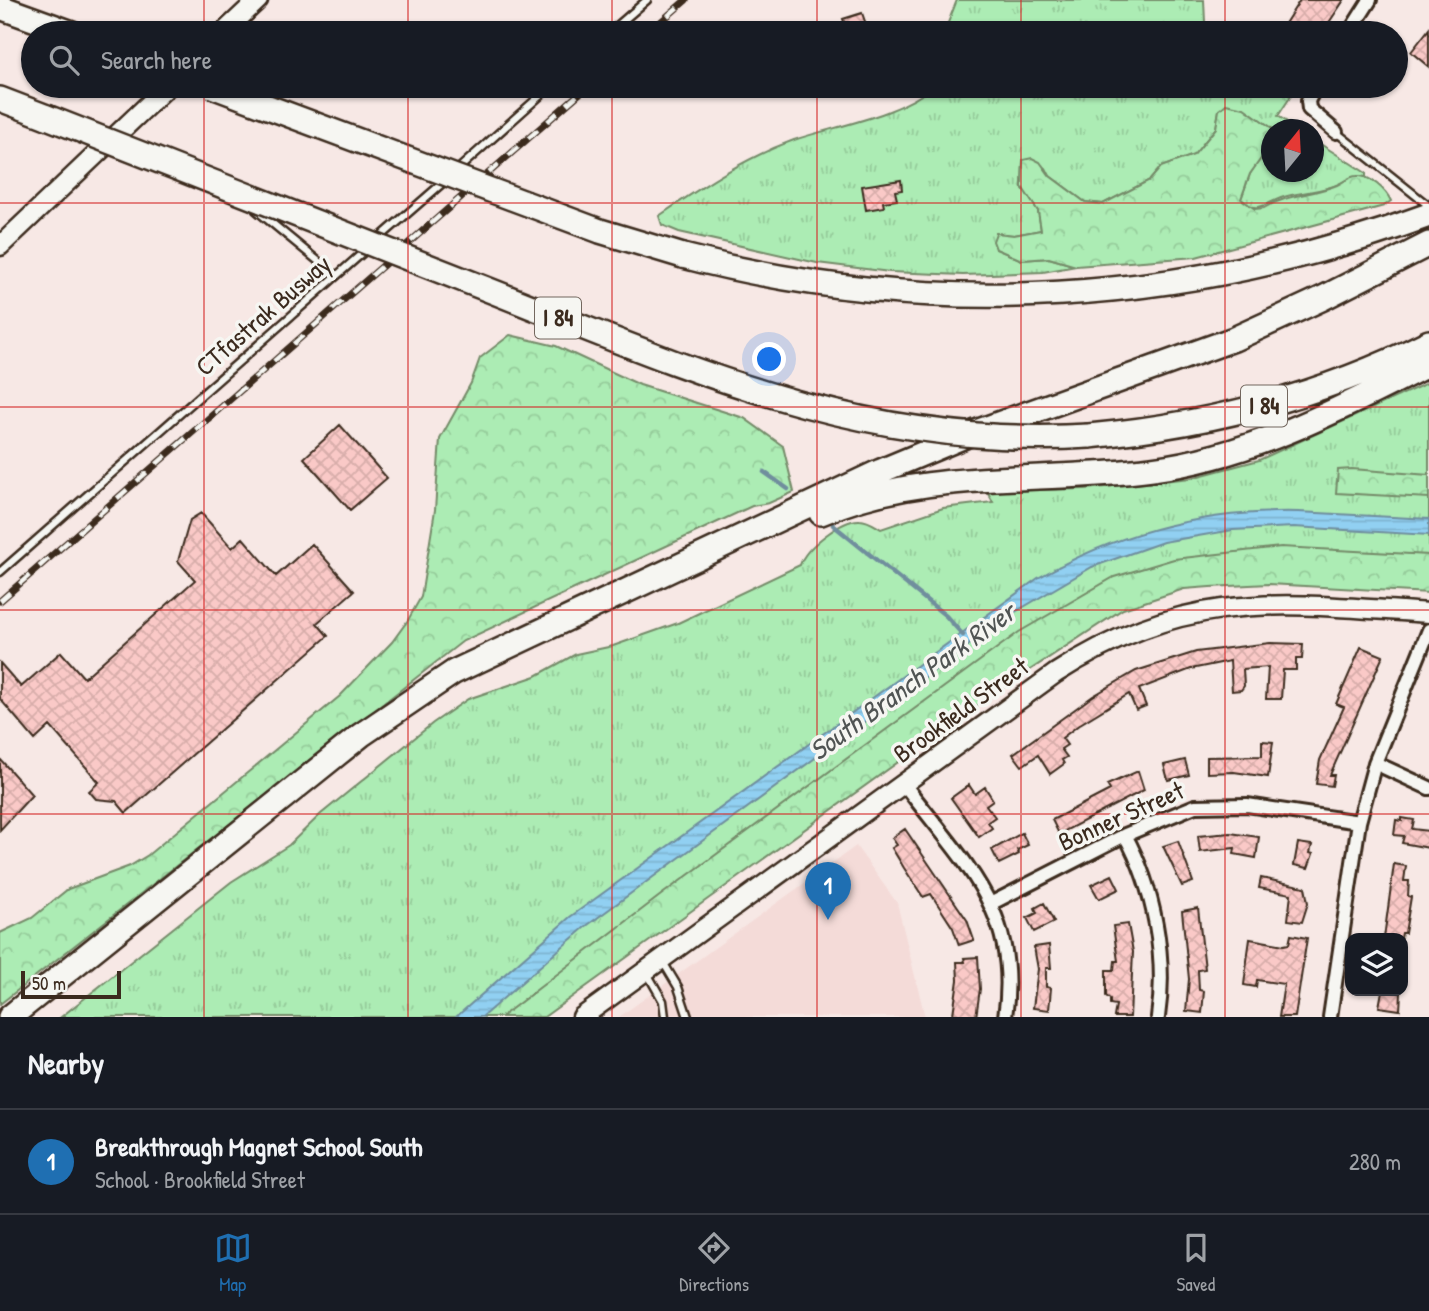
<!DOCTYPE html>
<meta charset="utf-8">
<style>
body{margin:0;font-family:"Patrick Hand",sans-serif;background:#242831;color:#f1f3f6}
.controls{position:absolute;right:21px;bottom:21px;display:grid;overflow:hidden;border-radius:14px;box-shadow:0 2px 5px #0004}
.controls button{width:63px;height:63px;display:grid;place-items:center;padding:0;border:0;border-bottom:2px solid #363941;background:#171b24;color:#f1f3f6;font:35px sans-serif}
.compass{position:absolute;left:1261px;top:119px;width:63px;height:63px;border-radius:50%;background:#171b24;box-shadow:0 2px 5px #0004;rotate:18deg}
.scale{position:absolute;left:21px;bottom:18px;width:100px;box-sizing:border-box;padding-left:7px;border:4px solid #3b2a1e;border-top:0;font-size:19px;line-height:24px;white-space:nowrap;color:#3b2a1e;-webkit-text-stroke:5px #f6f6f2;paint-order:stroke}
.you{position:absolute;left:770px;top:360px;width:24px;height:24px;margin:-18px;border:5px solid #fff;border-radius:50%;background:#1a73e8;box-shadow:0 0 0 10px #1a73e833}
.badge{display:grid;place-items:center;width:46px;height:46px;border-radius:50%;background:#1f6fb2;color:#fff;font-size:23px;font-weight:700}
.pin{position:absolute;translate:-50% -58px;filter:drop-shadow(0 2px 4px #0008)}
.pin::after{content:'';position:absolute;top:37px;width:24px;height:21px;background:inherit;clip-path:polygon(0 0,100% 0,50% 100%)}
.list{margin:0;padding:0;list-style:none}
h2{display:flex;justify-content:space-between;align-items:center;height:91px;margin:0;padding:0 28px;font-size:30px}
h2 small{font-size:23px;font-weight:400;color:#9ea1a6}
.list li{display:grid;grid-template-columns:46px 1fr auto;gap:21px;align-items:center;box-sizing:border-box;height:105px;padding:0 28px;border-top:2px solid #363941}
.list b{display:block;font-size:26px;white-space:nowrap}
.list p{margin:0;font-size:23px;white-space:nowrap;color:#9ea1a6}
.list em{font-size:23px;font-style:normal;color:#9ea1a6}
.icon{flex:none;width:38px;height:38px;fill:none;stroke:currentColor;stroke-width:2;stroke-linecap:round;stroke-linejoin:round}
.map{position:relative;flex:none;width:1429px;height:1017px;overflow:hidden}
.search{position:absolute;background:#171b24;box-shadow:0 2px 5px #0004;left:21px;right:21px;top:21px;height:77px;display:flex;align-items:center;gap:18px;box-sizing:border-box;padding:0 24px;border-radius:38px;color:#9ea1a6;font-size:26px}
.sheet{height:196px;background:#171b24}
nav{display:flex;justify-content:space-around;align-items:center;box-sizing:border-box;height:98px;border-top:2px solid #363941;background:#171b24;font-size:19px;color:#9ea1a6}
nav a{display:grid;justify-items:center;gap:4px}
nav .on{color:#1f6fb2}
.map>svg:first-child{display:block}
.built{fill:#f4dbd8}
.grass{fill:url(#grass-tufts);stroke:#748b69;stroke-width:2}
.forest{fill:url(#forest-crowns);stroke:#748b69;stroke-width:2}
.water{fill:url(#water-rules);stroke:#6f8e9d;stroke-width:2}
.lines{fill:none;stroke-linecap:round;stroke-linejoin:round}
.stream{stroke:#6f8e9d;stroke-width:4.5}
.building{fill:url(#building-cross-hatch);stroke:#3b2a1e;stroke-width:2}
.lane-casing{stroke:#3b2a1e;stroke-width:11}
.street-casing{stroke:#3b2a1e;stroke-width:18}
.secondary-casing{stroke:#3b2a1e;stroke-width:23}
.highway-casing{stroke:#3b2a1e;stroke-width:28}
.lane{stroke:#f6f6f2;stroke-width:6}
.street{stroke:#f6f6f2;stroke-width:12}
.secondary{stroke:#f6f6f2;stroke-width:18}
.highway{stroke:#f6f6f2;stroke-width:23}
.rail-casing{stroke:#3b2a1e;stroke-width:7}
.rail{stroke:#f6f6f2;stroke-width:4.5;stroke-dasharray:13;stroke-linecap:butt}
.highway-bridge-casing{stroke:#3b2a1e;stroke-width:28;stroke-linecap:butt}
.highway-bridge{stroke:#f6f6f2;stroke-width:23}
.grid{fill:none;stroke:#d62828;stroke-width:2;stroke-opacity:0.55}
.labels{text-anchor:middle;stroke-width:7;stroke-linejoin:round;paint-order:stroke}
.shield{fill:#f6f6f2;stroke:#73675e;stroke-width:2}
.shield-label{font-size:24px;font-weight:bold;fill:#3b2a1e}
.street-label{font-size:26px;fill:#3b2a1e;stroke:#f6f6f2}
.water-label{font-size:28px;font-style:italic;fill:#505453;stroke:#f6f6f2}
</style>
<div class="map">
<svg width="1429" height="1017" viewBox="0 0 1429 1017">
<defs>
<pattern id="grass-tufts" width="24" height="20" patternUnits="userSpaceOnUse" patternTransform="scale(1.75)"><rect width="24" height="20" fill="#acecb4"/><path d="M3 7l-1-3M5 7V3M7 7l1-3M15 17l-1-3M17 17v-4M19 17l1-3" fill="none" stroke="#95cb9a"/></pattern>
<pattern id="forest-crowns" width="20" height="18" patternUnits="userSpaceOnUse" patternTransform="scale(1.75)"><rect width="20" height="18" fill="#acecb4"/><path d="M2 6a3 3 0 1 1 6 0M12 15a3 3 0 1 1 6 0" fill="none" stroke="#95cb9a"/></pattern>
<pattern id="water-rules" width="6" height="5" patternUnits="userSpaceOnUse" patternTransform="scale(1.75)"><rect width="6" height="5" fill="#91d0f2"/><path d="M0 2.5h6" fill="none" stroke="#7eb3cf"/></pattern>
<pattern id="building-cross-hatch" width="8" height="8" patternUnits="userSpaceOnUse" patternTransform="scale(1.75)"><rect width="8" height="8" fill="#fac9c7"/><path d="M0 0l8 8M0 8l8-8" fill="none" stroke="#d7adaa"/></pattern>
</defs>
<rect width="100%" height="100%" fill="#f7e8e5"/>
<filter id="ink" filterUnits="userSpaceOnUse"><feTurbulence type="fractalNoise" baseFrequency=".0143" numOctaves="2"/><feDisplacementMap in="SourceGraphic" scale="14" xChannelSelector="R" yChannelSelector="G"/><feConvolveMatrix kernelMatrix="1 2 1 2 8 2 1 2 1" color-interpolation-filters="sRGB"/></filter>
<g filter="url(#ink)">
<path class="built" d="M856 846 897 903 925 1017H619Z"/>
<path class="grass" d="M957 0H1204L1205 22 1208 33H944Z
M934 86H1271L1291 96 1278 116 1298 129H1272L1219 110 1216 128 1194 155 1161 167 1150 180 1103 204 1085 202 1050 176 1046 168 1023 161 1022 187 1038 211 1041 230 1014 235 996 233V249L1022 260 1049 258 1076 266 1043 272 963 275 890 272 817 263 679 232 662 225 659 216C703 186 744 158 794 140 839 125 896 117 934 86Z
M1314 140 1366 173V177C1354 175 1351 178 1341 183 1322 193 1300 191 1281 198 1264 204 1257 215 1241 199L1250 174 1271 141 1272 172H1314Z
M1429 382V590L1237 580 1178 589 1131 604 1085 625 534 1017H61L231 882 289 845 321 814 433 723 468 699 536 676 576 654 613 646 678 623 800 565C805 548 842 519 860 520 868 520 874 525 881 529L943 508 993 502 987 491 1085 489 1191 478 1259 460Z"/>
<path class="forest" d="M1226 104 1244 108 1272 128 1270 146 1250 174 1241 199 1255 209 1264 208C1287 194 1313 195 1337 185 1344 182 1349 176 1357 176 1370 175 1386 190 1391 201L1384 206 1196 257 1076 266 1049 258 1022 260 996 249 993 241 996 233 1014 235 1041 230 1038 211 1022 187 1023 160 1032 158 1040 162 1050 176 1085 202 1103 204 1150 180 1161 167 1194 155 1216 128 1219 110Z
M510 335 556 346 640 385 744 418 783 446 794 492 769 503 752 506 463 641 0 1004V933L32 918 68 889 130 866 148 855 340 696 392 642 408 620 421 597 435 510 440 439 471 383 480 358Z
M1352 469 1429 475V498L1336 493 1338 470Z
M1281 547 1429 555V593L1269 584 1210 587 1184 589 1123 609 983 701 544 1017H501L661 895 1019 632 1114 577 1174 559Z"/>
<path class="water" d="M1299 512 1429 519V535L1294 527 1233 530 1163 542 1092 567 1010 615 585 927 482 1017H456L570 917 1038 578C1119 531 1205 510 1299 512Z"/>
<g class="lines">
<path class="stream" d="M764 472 788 489
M833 525 946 616 963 635"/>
</g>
<path class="building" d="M1300 0H1344L1322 33H1279Z
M862 13 869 33H848L843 19Z
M1429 29V67L1411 52Z
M901 180 902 190 895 191 897 200 883 202 884 207 866 210 862 186Z
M340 425 387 478 350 510 304 458Z
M201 513 232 548 243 538 276 576 312 544 354 591 317 623 328 636 126 813 116 801 96 799 89 791 99 782 50 726 35 740 0 699V663L21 687 61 652 84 678 195 580 178 561 190 520Z
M1270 643 1303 644 1302 659H1296V670H1283L1281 699H1266L1268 667 1243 669 1244 686 1241 690 1232 691 1230 661 1191 669 1139 689 1146 706 1136 710 1129 694 1080 724 1062 738 1067 745 1061 749 1067 757 1062 760 1064 764 1050 774 1038 755 1022 766 1013 754 1093 696 1136 671 1196 652Z
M1361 647 1383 656 1330 775H1334L1332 786 1316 784 1320 760 1344 707 1336 704Z
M1262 741 1273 742 1268 777 1234 772 1207 773V757L1262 756Z
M0 759 32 795 0 830Z
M1185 760 1189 775 1168 780 1164 765Z
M1138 771 1144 790 1059 834 1052 820 1110 790 1107 785Z
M969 785 975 794 985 787 993 800 986 805 995 817 988 822 992 828 979 837 951 798Z
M1402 818 1414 820 1412 829 1429 831V848L1402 843 1404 836 1394 835 1396 820 1402 821Z
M905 829 967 920 974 940 959 945 953 928 931 894 923 897 904 868 892 848 897 845 892 838Z
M1022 833 1028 845 1017 850 1019 854 999 864 992 850Z
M1230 833 1259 837 1256 858 1234 854 1235 848 1200 852 1198 836Z
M1178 841 1193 882 1182 886 1163 846Z
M1298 843 1312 845 1310 853 1313 854 1308 868 1294 865Z
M1394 864 1406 866 1404 881H1409L1408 896 1411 897 1405 933H1402L1401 938H1384Z
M1112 875 1119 889 1099 899 1091 885Z
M1261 878 1305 887 1308 903 1302 922 1288 920 1291 894 1259 888Z
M1044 903 1054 922 1034 932 1027 918 1037 913 1035 908Z
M1198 908 1205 969 1198 970 1199 990 1204 991 1202 1013 1186 1011 1189 979 1182 911Z
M1128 924 1133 952 1130 1017H1114L1116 1005 1110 1004V999L1106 996V970H1114L1115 961H1118L1113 926Z
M1291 935 1307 938 1295 1017H1279L1284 984 1257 980 1256 987 1244 985 1248 953 1250 939 1284 945 1289 944Z
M1049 945 1051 968H1046V987L1051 988 1049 1010 1033 1008 1038 969 1034 947Z
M978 957 980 989 976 1017 953 1014 958 980 957 962H965L964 958Z
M1382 991 1401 993 1400 1010 1379 1007Z"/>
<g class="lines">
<defs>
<path id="lane" d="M609 33 647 0
M1336 132 1429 206
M456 171 551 86
M256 210 323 265
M377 240 446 180
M0 572 367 249
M663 962 678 987 688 1017
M647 973 663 1001 665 1017"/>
<path id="street" d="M1349 33 1370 0
M1316 86 1308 101 1309 109 1336 132
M1375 763 1429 788
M904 784C963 863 1021 910 1005 1017
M1125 835C1154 888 1167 957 1158 1017
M992 903 1125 835 1195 806 1247 805 1359 822
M1330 1017 1359 822 1375 763 1429 630"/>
<path id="secondary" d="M223 33 258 0
M0 246 168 86
M582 1017 1056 673C1188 588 1281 603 1429 613"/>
<path id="highway" d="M0 7 72 33
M0 99 47 117
M683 256C932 321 1188 304 1429 215
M1089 436C1208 425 1321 397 1429 342
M821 513C927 467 1040 484 1152 469 1250 457 1342 408 1429 364
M10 1017 361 735 454 672 881 471 965 436 1234 339 1323 298 1429 244"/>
</defs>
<use href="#lane" class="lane-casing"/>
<use href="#street" class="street-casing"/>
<use href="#secondary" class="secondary-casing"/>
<use href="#highway" class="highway-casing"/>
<use href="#lane" class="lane"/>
<use href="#street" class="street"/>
<use href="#secondary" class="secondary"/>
<use href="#highway" class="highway"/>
<defs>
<path id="rail" d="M648 33 686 0
M0 601 588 86"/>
</defs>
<use href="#rail" class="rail-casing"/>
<use href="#rail" class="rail"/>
<defs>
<path id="highway-bridge" d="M212 86 600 231 683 256
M47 117C192 174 338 231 484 288 687 368 864 450 1089 436"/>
</defs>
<use href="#highway-bridge" class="highway-bridge-casing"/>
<use href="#highway-bridge" class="highway-bridge"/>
</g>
</g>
<path class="grid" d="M204 0V33M408 0V33M612 0V33M817 0V33M1021 0V33M1225 0V33M204 86V1017M408 86V1017M612 86V1017M817 86V1017M1021 86V1017M1225 86V1017M0 203H1429M0 407H1429M0 610H1429M0 814H1429"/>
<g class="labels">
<g class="shield">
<rect x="535" y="297.5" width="46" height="41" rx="5"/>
<rect x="1241" y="385.5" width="46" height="41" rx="5"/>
</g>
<g class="shield-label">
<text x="558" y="326">I 84</text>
<text x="1264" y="414">I 84</text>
</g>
<g class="street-label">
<text transform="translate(263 315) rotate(-41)" y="9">CTfastrak Busway</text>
<text transform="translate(961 710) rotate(-36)" y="9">Brookfield Street</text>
<text transform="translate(1121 816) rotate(-24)" y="9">Bonner Street</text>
</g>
<g class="water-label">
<text transform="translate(912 681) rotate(-36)" y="10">South Branch Park River</text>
</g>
</g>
</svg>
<div class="controls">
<button><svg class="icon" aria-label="layers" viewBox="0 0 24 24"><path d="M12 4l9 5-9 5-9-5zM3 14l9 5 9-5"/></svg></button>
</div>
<svg class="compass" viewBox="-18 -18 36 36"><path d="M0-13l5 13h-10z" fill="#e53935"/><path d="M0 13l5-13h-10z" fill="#9ea1a6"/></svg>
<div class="scale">50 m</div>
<div class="you"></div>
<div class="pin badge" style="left:828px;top:920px">1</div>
<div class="search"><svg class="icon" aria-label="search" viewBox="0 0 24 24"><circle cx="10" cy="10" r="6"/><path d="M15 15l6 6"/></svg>Search here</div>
</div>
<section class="sheet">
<h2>Nearby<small></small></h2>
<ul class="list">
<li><span class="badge">1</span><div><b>Breakthrough Magnet School South</b><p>School · Brookfield Street</p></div><em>280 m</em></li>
</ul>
</section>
<nav>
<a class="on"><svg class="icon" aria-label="map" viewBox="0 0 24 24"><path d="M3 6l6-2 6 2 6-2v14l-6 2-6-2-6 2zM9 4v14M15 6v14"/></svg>Map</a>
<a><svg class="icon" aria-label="directions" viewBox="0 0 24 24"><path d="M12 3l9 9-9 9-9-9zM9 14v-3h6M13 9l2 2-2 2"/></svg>Directions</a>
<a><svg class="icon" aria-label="saved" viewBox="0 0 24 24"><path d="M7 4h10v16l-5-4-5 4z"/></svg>Saved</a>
</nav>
